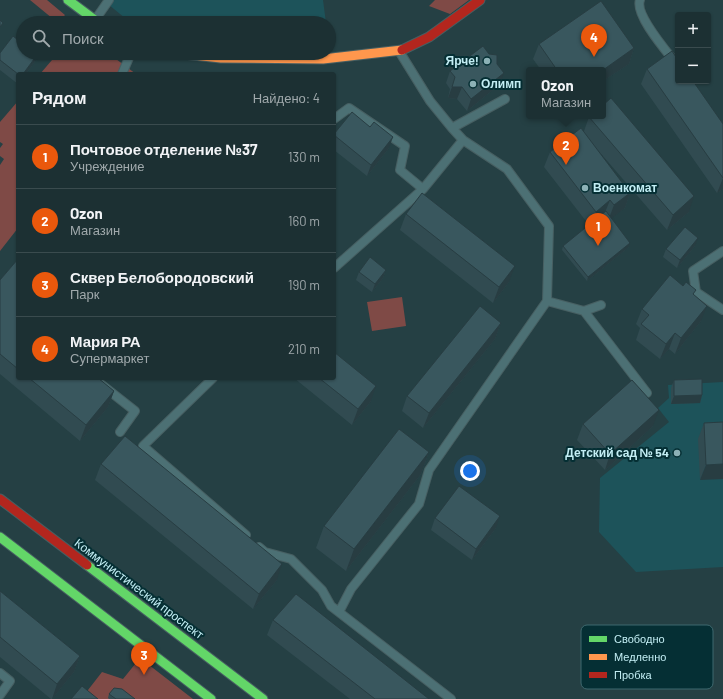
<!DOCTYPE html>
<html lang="ru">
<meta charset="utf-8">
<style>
body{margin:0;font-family:Barlow,sans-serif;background:#25383b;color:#f1f3f6}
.controls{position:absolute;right:12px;top:12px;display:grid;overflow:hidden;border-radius:4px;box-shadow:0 1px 3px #0004}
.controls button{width:36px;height:36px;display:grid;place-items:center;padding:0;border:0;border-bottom:1px solid #3a4b4e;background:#1c3033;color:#f1f3f6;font:20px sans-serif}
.you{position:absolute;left:470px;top:471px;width:14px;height:14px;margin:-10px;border:3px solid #fff;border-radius:50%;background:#1a73e8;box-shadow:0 0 0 6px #1a73e833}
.badge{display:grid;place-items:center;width:26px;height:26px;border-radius:50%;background:#ea580c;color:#fff;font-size:13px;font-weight:700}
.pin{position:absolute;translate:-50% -33px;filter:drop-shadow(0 1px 2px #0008)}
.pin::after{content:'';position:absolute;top:21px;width:14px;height:12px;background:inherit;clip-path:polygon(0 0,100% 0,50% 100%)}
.popup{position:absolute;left:526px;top:67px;width:80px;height:52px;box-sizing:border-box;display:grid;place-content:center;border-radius:4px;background:#1c3033;filter:drop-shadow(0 1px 3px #0005);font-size:13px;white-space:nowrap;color:#a0a9ac}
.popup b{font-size:15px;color:#f1f3f6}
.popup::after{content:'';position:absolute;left:50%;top:100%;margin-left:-8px;border:8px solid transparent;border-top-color:#1c3033}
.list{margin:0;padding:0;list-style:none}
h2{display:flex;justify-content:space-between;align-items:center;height:52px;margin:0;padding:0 16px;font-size:17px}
h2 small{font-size:13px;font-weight:400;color:#a0a9ac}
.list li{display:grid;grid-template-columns:26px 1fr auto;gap:12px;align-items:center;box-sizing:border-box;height:64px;padding:0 16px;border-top:1px solid #3a4b4e}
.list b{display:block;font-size:15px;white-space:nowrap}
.list p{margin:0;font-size:13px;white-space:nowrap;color:#a0a9ac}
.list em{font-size:13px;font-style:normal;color:#a0a9ac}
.icon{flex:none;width:22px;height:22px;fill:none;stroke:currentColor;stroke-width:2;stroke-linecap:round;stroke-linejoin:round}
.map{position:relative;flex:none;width:723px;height:699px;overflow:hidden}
.search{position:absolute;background:#1c3033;box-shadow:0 1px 3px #0004;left:16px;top:16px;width:320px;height:44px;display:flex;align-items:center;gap:10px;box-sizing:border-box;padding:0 14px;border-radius:22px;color:#a0a9ac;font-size:15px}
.panel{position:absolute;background:#1c3033;box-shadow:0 1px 3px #0004;left:16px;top:72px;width:320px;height:308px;border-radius:4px}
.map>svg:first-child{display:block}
.built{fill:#1d535a}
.green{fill:#7f4a46}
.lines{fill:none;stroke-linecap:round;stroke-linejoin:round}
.lane-casing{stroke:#475f62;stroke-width:10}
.fast-casing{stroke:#475f62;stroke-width:11}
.slow-casing{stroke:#475f62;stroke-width:11}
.jam-casing{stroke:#475f62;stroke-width:11}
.lane{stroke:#4c7074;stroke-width:8}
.fast{stroke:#63d668;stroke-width:9}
.slow{stroke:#ff974d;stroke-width:9}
.jam{stroke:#b3261e;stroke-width:9}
.wall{fill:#314b51}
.shaded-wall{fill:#283d42}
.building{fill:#39575e;stroke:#283d42}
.poi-dot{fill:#8cb1b6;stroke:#052f34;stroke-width:1.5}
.labels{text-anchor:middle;stroke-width:4;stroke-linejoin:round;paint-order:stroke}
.poi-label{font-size:12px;font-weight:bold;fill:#c3eef4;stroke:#052f34;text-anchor:end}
.street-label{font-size:12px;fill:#c3eef4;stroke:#052f34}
.key{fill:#052f34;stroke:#3e686e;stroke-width:1}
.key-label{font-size:11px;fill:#c3eef4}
</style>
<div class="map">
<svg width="723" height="699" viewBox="0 0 723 699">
<rect width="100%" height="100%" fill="#254044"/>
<path class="built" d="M103 0H323L326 23H131Z
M723 382V567L636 572 599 532 600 478 669 422 658 408 669 398 668 385Z"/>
<path class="green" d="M30 0H47L65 15 58 23Z
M435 0H469L450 14 429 6Z
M58 53H108L136 74H40Z
M18 101V228L0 251V165L4 159 0 156V148L3 144 0 142V122Z
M402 297 406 326 372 331 367 302Z
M140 658 193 699H81L102 672 123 679Z"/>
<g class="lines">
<defs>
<path id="lane" d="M640 0C634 15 669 54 678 66
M95 20 109 0
M399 51 430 101 452 128
M122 74 131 53
M505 99 452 128 463 140 507 169 549 226 547 301
M334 119 349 108 405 146 400 170 423 189 463 140
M723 251 693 271 696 292 723 310
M334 268 423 189
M584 311 601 305
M93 378 135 411 120 432
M213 378 143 446 246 535
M259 547 265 552 291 559 322 590 331 606 451 699
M339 612 351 589 419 504 429 470 547 301 584 311 647 393
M0 673 10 681 0 695"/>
<path id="fast" d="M68 0 99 23
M0 537 211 699
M87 565 263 699"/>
<path id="slow" d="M174 53 221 58 323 59 402 50"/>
<path id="jam" d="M402 50 429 37 480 0
M0 499 87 565"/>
</defs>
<use href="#lane" class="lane-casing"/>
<use href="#fast" class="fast-casing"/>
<use href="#slow" class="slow-casing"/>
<use href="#jam" class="jam-casing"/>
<use href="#lane" class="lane"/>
<use href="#fast" class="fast"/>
<use href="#slow" class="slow"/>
<use href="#jam" class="jam"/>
</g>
<path class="wall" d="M539 44 634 48 629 64 603 81V70H541L533 59Z
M0 53 37 55 34 63 26 74H18V84L0 70Z
M497 64 500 84 467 111 457 99 448 98 450 89 446 83 450 71Z
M647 69 723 124V189L717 193 641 84Z
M589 117 689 212 667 230 596 148 630 193 625 208 611 218 629 247 587 281 562 250 563 246 589 225 544 167 550 152 584 131Z
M334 134 389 148 367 176 334 150Z
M406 214 509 282 493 303 400 230Z
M695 246 677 268 663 257 666 249Z
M18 259V378H98L114 391 108 407 80 441 0 374V280Z
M386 270 383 278 372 292 356 280 359 272Z
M683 286 694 295 701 321 675 354 669 349 660 359 636 340 640 328 636 324 642 309Z
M501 323 495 339 423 428 402 411 407 396Z
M294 378H334L371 401 352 425Z
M674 380 702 395 700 403 671 404V388Z
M723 422 700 480 698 439 704 423Z
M583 424 653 426 605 470 577 440Z
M429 452 421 474 346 571 316 548 324 526Z
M101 464 277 580 253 609 95 480Z
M435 518 496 528 472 560 431 530Z
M0 591 80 656 74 672 52 699H51L0 657Z
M273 620 429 699H350L267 635Z
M109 694 135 699H109L108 698Z"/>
<path class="shaded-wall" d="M634 48 629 64 603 81V70Z
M37 55 34 63 26 74H23Z
M504 73 500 84 467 111 471 99Z
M452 87H462L457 99 448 98Z
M393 137 389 148 367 176 371 165Z
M723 177V189L717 193 723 178Z
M630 193 625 208 608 221 614 205Z
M694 196 689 212 667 230 673 215Z
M610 200 604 215 590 227 596 212Z
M698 238 695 246 677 268 680 260Z
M630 243 629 247 587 281 588 277Z
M515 266 509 282 493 303 499 287Z
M386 270 383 278 372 292 375 284Z
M707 306 701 321 675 354 681 338Z
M501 323 495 339 423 428 429 413Z
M675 333 669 349 660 359 666 344Z
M376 386 371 401 352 425 358 409Z
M114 391 108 407 80 441 86 425Z
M702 395 700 403 671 404 674 396Z
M659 410 653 426 605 470 610 454Z
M429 452 421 474 346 571 354 549Z
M723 464V479L700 480 706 465Z
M500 516 496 528 472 560 476 549Z
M282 564 277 580 253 609 259 594Z
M80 656 74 672 52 699 57 684Z"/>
<path class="building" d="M601 1 634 48 603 70H557L539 44Z
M0 20 3 23 0 27Z
M13 36 23 44V53H34L37 55 23 74H18L0 60V53Z
M483 46 489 54 497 55V64L504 73 471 99 462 87H452L455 77 450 71Z
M672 51 678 60V81H693L723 124V178L647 69Z
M611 98 694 196 673 215 589 117 590 116H603V105Z
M352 112 370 127 374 122 393 137 371 165 334 135V134Z
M581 128 630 193 614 205 610 200 596 212 550 152Z
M422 193 515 266 499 287 406 214Z
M606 211 630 243 588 277 563 246Z
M685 227 698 238 680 260 666 249Z
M370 257 386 270 375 284 359 272Z
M18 259V369L0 354V280Z
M670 275 683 286 686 282 696 290 693 294 707 306 681 338 675 333 666 344 641 324 649 315 642 309Z
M480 306 501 323 429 413 407 396Z
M334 352 376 386 358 409 319 378H334Z
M29 378H98L114 391 86 425Z
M702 379V395L674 396V380Z
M632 380 659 410 610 454 583 424Z
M723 422V464L706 465 704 423Z
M399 429 429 452 354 549 324 526Z
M125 436 282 564 259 594 101 464Z
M459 486 500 516 476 549 435 518Z
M0 591 80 656 57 684 0 637Z
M296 594 429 699H375L273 620Z
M82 686 98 699H71Z
M114 688 122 689 135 699H116L109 694Z"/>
<g class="poi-dot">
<circle cx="487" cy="61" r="4"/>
<circle cx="473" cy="84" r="4"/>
<circle cx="585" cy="188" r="4"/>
<circle cx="677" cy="453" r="4"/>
</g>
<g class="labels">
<g class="poi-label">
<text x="479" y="65">Ярче!</text>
<text x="481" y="88" text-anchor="start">Олимп</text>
<text x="593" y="192" text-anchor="start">Военкомат</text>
<text x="669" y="457">Детский сад № 54</text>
</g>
<g class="street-label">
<text transform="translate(139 589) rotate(37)" y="4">Коммунистический проспект</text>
</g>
</g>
<rect x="581" y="625" width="132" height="64" rx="6" class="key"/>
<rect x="589" y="636" width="18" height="6" fill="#63d668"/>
<rect x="589" y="654" width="18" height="6" fill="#ff974d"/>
<rect x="589" y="672" width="18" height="6" fill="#b3261e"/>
<g class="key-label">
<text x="614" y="643">Свободно</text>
<text x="614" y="661">Медленно</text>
<text x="614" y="679">Пробка</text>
</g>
</svg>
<div class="controls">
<button>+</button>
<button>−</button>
</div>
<div class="you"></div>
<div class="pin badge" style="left:598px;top:246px">1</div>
<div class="pin badge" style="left:566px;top:165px">2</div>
<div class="popup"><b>Ozon</b>Магазин</div>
<div class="pin badge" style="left:144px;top:675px">3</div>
<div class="pin badge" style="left:594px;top:57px">4</div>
<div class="search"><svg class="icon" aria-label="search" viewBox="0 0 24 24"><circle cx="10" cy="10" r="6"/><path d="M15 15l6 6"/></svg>Поиск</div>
<section class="panel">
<h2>Рядом<small>Найдено: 4</small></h2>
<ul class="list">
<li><span class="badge">1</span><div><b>Почтовое отделение №37</b><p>Учреждение</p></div><em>130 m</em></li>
<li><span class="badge">2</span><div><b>Ozon</b><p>Магазин</p></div><em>160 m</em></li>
<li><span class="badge">3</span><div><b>Сквер Белобородовский</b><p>Парк</p></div><em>190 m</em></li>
<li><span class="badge">4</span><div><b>Мария РА</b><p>Супермаркет</p></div><em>210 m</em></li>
</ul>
</section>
</div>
